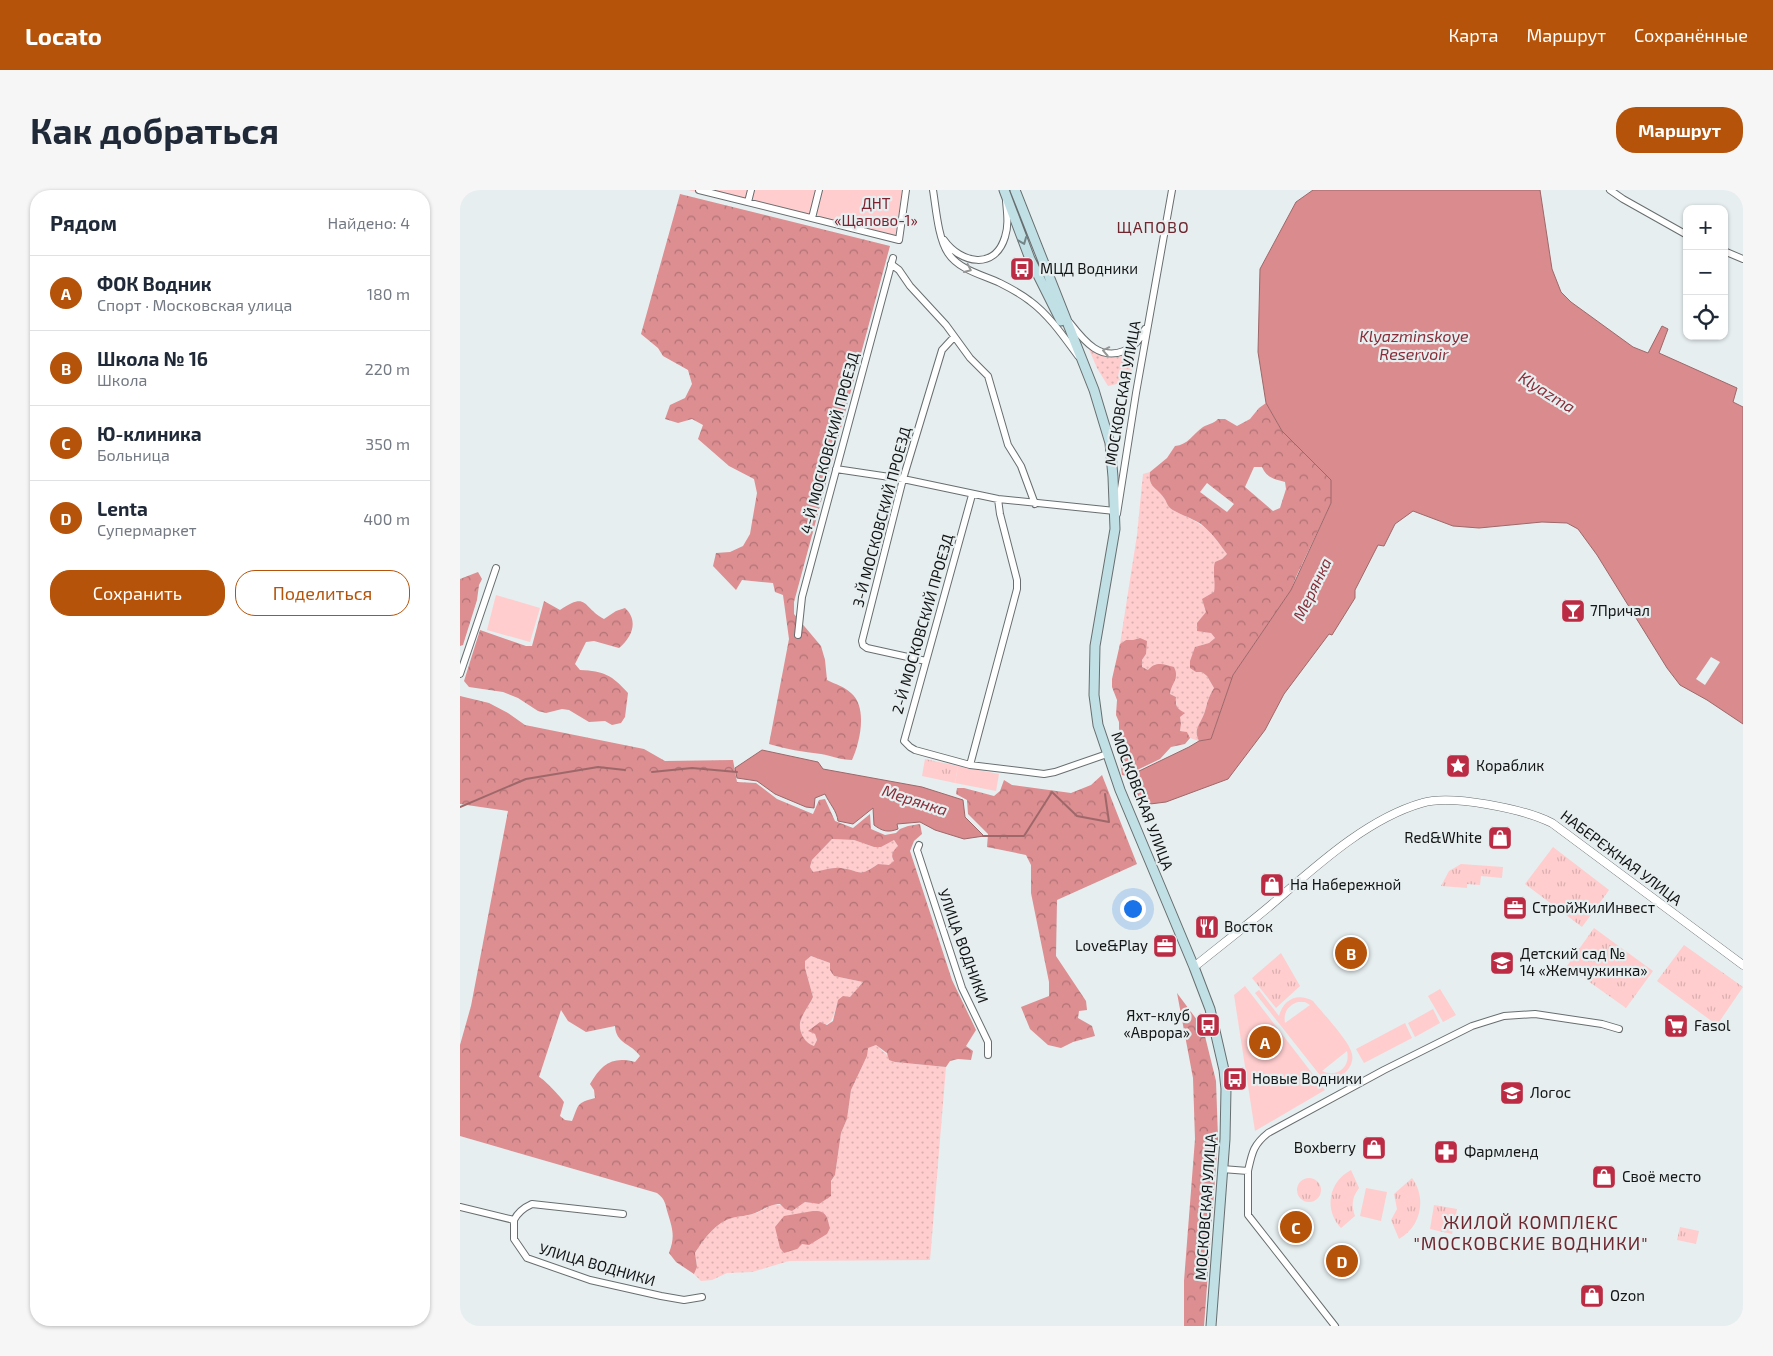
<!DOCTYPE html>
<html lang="ru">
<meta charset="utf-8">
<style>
body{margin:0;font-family:"Exo 2",sans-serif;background:#f6f6f7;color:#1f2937}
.controls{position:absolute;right:15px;top:15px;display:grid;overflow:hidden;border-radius:10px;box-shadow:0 1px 4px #0004}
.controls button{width:45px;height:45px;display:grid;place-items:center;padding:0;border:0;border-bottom:1px solid #e0e1e3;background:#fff;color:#1f2937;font:25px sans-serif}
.you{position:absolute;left:672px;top:718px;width:18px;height:18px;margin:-12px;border:4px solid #fff;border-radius:50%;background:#1a73e8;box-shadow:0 0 0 8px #1a73e833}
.badge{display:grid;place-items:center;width:32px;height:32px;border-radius:50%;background:#b45309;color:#fff;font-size:16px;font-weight:700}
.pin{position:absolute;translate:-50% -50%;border:2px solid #fff;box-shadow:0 1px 5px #0006}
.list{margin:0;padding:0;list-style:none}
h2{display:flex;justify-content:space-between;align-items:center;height:65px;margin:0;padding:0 20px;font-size:21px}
h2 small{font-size:16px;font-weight:400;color:#747a83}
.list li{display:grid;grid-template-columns:32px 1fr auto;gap:15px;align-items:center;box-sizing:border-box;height:75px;padding:0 20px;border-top:1px solid #e0e1e3}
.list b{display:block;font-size:19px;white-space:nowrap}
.list p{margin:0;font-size:16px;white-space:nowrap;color:#747a83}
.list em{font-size:16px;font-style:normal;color:#747a83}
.actions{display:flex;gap:10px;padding:15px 20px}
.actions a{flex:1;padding:11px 0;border:1px solid #b45309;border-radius:20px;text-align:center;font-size:18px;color:#b45309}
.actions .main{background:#b45309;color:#fff}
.icon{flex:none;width:28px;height:28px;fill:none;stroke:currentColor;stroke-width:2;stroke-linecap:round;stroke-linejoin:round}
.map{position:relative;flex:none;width:1283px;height:1136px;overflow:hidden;border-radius:20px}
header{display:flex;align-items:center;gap:30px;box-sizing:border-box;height:70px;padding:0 25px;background:#b45309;color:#fff}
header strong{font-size:24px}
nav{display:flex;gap:28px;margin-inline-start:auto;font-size:18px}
.intro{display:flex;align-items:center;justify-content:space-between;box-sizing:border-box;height:120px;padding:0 30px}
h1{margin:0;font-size:35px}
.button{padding:12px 22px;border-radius:20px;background:#b45309;color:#fff;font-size:18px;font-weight:700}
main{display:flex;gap:30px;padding:0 30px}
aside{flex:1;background:#fff;border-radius:20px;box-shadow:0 1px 4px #0004}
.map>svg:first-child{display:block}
.grass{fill:url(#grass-dots)}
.forest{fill:url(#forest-crowns);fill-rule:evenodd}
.park{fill:url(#park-tufts)}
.garden{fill:#ffcdce;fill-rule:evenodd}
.water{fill:#d98b8e;stroke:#9e686a}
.pier{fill:#e6eeef}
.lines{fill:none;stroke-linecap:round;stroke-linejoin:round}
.stream{stroke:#9e686a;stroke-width:2}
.minor-casing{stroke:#686e6f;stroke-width:8}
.tertiary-casing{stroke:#686e6f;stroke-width:9}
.secondary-casing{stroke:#686e6f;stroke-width:11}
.minor{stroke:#fff;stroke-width:6}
.tertiary{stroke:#fff;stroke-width:8}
.secondary{stroke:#c0e0e5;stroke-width:9}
.oneway{stroke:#728587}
.oneway2{stroke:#959696}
.labels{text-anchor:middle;stroke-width:4.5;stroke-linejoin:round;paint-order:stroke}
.park-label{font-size:15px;fill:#7d212f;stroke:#e6eeef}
.poi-label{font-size:15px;fill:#131515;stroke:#e6eeef;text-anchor:start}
.street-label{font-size:15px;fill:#131515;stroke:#e6eeef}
.neighbourhood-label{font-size:16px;letter-spacing:1px;fill:#6e272f;stroke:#e6eeef}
.water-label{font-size:16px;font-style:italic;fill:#892d38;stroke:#e6eeef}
.quarter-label{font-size:18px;letter-spacing:1px;fill:#6e272f;stroke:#e6eeef}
</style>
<header>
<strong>Locato</strong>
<nav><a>Карта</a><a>Маршрут</a><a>Сохранённые</a></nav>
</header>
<div class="intro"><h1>Как добраться</h1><a class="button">Маршрут</a></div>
<main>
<aside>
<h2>Рядом<small>Найдено: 4</small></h2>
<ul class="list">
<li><span class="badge">A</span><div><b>ФОК Водник</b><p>Спорт · Московская улица</p></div><em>180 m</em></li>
<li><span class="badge">B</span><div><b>Школа № 16</b><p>Школа</p></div><em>220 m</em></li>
<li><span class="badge">C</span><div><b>Ю-клиника</b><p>Больница</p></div><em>350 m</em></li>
<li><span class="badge">D</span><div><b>Lenta</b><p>Супермаркет</p></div><em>400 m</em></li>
</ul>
<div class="actions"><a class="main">Сохранить</a><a>Поделиться</a></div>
</aside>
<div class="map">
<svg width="1283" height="1136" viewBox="0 0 1283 1136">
<defs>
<pattern id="grass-dots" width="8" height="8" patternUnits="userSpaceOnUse" patternTransform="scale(1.25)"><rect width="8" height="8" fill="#ffcdce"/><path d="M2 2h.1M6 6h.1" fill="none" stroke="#daafb0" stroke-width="1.8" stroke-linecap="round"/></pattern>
<pattern id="forest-crowns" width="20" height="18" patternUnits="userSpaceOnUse" patternTransform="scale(1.25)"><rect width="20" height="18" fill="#dc8e91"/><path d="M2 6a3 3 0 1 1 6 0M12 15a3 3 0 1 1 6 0" fill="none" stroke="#b17375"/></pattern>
<pattern id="park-tufts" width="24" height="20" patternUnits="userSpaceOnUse" patternTransform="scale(1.25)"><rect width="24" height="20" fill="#ffcdce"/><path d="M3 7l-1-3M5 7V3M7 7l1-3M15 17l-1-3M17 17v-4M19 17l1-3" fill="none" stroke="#daafb0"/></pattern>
</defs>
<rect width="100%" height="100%" fill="#e6eeef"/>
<path class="grass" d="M628 157C647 170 656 171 676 159L670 191 648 196 637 178Z
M690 282C688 298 696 296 704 308 706 310 708 315 710 318 716 323 732 328 741 335 752 343 759 353 767 364L753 379 756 395 754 402 746 422 751 443 755 448 749 453 735 457 742 481 747 486 754 498C747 509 748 513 744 524 740 535 733 539 739 551L730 548 727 542 720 541C723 528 715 519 716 507L710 504 711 497 682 477V470L686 464 680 448 673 450H666L660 454 677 345 683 284Z
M372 649 394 650 414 657 434 650 438 656 432 668 434 671 429 676 418 674C398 688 402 681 381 678 373 677 361 681 353 683L350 677 352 670Z
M351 766 370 773 374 786 403 792 390 807 378 810C371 835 374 832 349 841L355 844 357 850 354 857C345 853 339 843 340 833 341 826 350 814 353 807L345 778V771Z
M416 855 435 872 486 877 470 1070 329 1071 292 1082 267 1083 252 1090 241 1091 234 1084 237 1076 235 1063C244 1049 254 1034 271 1028 278 1026 286 1026 293 1024 313 1017 312 1008 332 1021L345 1012 359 1014 375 985 381 943 387 929 391 900 407 866V858Z"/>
<path class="forest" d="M220 4 430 56 334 412V424L361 456 365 470 367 490C375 494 385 497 391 503 408 517 400 553 392 570 381 570 372 566 361 564 343 562 326 559 309 554L329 449 323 405 315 402 313 393 282 390 276 400 253 376 256 363 270 362 283 356 290 344 297 303 294 289 269 276 238 249 243 235 232 229 218 233 205 229 210 215 225 208 232 194 228 180 203 166 198 158 181 144Z
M806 213 822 241 871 290V313L836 387 831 400 773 485 751 549 739 551C733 539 740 535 744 524 748 513 747 509 754 498L747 486 742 482H736L730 478V471L735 457 749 453 755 448 751 443 737 441V433L746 422 742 409 754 402C756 392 752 382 755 372L762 369 767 364C759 353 752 343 741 334 732 328 716 323 710 318 707 315 706 310 704 308 696 296 688 298 690 282L707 268 715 256C728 255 733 244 743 237 748 234 753 234 758 229H765L777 236 790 229 799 218ZM794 277H802C807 288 814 289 825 292L826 299 820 318 813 321 785 297ZM747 293 774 314 767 322 740 302Z
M18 382 22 389 19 395 17 410 3 455 0 456V389Z
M84 411 100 420C128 401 122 417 144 429L156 421 165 418C179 431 172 447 159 458L134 451 126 452 115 474 120 480C144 481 152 485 168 503L165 527 161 533 152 535 145 531 129 532 109 520 102 519 86 523 78 521 58 508 43 502 9 497 4 491 20 440 66 456H72Z
M680 448 687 451 686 464 682 470V477L688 480C696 471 703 474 714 477 720 489 711 493 710 504L716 507C715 516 717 519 725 523L720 527 721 534 720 541 727 542 730 548 725 554 711 557 700 569 673 582 669 587 662 585 659 565 665 560V553L659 539V532L656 525 657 510 652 497V489L660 454 666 450H673Z
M0 506 29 513 48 523 65 535 184 559 205 571 273 570 277 592 296 593 317 609 353 624 359 610 365 609 375 631 393 638 410 624 411 639 425 645 436 643 440 639 448 636 460 634 462 644 454 651 450 661 492 790 516 840 506 856 513 861 511 870 498 869 490 871 486 877 435 872 429 870 427 863 416 855 408 858 407 866 391 900 387 929 381 943 375 985 371 991V1006L359 1014 345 1012 332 1021 325 1019 320 1014C311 1014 304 1019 295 1023 288 1026 279 1026 272 1028 255 1033 244 1049 235 1063L237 1077 234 1084 216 1072 209 1063C215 1047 213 1040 208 1024 205 1014 206 1010 197 1003L0 946V855L11 816 48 621 0 614ZM372 649 394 650 414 657H421L434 650 438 656C433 661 430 665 434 671L429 675 418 674C398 688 402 681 381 678 373 677 361 681 353 682L350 677 352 670ZM351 766 370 773V780L374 786 403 792 390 807 383 806 378 810 373 831 367 835 360 832 348 841 355 844 357 850 354 856C345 853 339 843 340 833 341 826 350 814 353 807L345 778V771ZM101 820 108 831 126 842 155 836C156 854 171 853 180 866L175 872C152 866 142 874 130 894L134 900 135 908C116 913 119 914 112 931L105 930 100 926 104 912C101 907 84 889 79 887Z
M642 585 677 674 597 710 596 766 626 811 627 820 619 821 618 828 632 836 635 846 613 852 601 858 588 855 570 839 561 817 589 806V792L571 703V675L566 665 527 657 528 644 508 624 507 610 496 604 497 598H504L534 606 540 601 544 590 552 595 611 603 631 595Z
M717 803 743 838 756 891 758 948 744 1136H724V1091L735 949 733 888Z
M353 1021C367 1020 367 1027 370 1038L367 1044 349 1055 342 1054 337 1059 324 1063 320 1058 315 1037 324 1026Z"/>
<path class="park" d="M465 569 498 576 495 593 462 586Z
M1093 657 1149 700 1122 737 1065 694Z
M1001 674 1043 677 1042 688 1021 686 1020 695 1007 694V698L981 696 989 681Z
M1134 738 1193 781 1166 818 1107 776Z
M1224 755 1283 797 1257 835 1197 791Z
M821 763 840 796 816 818 792 788Z
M891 980 899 998C892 1007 891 1016 895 1026L881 1038C864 1020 868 992 891 980Z
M837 1000a12 12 0 1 1 24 0a12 12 0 1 1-24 0Z
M952 988C967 1008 961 1037 939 1049L931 1030 937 1019 934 1004Z
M974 1015 997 1019 992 1044 970 1039Z
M1220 1037 1239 1041 1236 1054 1217 1050Z"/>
<path class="garden" d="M228 0H442L435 51Z
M36 405 80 418 70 452 27 440Z
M498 576 539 584 536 601 495 593Z
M785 796 865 900 795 941 774 805Z
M980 799 996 825 983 832 968 806Z
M799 800 819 826C823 810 837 802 853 811 861 821 888 850 891 861 895 870 890 880 882 885 874 889 866 888 859 884L795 803ZM838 812H845L850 815 825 833C823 823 828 815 838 812ZM887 861C891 877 877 888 862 881Z
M973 819 980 833 955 847 948 833Z
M945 833 952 848 904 873 896 859Z
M906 998 927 1002 921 1031 900 1026Z"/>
<path class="water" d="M853 0H1080L1092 79 1101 102 1111 112 1173 157 1188 163 1202 136 1208 139 1199 163 1277 198 1273 212 1283 217V534L1247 510 1220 495 1207 478 1137 365 1118 339 1107 333 1082 332 1019 338 993 336 953 321 935 334 924 356 918 355 895 400V408L872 445 869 444 824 504 805 540 768 589 706 612 690 614 680 608 671 593 675 583 729 557 739 551 751 549 773 485 831 400 871 313V290L822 241 806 213 798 162 800 79 836 12Z
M302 560 358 572 363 579 462 597 503 610 505 627 524 646 504 649 475 640 460 632 437 634 438 639C428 643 422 641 414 635L413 618 393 634 378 631C377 621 369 613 365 604L355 608 354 618 346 617 315 604 297 591 277 588 275 578Z"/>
<path class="pier" d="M1251 467 1260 472 1245 495 1236 489Z"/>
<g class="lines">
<path class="stream" d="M192 582 232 578 277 582
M0 617 66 589 138 577 165 580
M523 646H564L592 602 617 626 649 632 645 604"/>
<defs>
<path id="minor" d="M239 0 439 50 446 0
M473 0C476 18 478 48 488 63 499 80 523 85 540 93 550 98 561 104 570 111 589 125 604 147 618 166
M1150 0 1163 9 1227 45
M288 12 291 0
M352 28 359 0
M484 50C501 74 535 80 545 47 549 35 547 23 546 11
M1264 61 1283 69
M431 74 439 80 450 96 486 135 510 168 528 186 548 255 561 276 575 314
M610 133C617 142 625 152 634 158 654 171 677 159 685 139
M376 279 443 289 538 309 655 321
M512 305 444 551 450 557 455 560 510 575 584 584 595 582 647 564
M657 324 676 203 712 0
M338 445 342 407 433 68
M466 471 407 458 403 455 402 451 443 289 482 160 494 147
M0 484 36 378
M510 575 557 399V390L540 324 538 309
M459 655 457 660 502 798 528 852V865
M762 979 788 981C792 963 793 955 808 943L924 880 1012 836 1044 826 1075 824 1142 834 1159 839
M788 981V1025L875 1136
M0 1017 54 1030C58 1022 63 1018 72 1014L163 1024
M54 1030V1049L67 1068 130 1090 201 1106 224 1110 242 1107"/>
<path id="tertiary" d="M734 777C760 756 786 736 811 715 854 678 906 629 962 613 991 604 1064 619 1092 633L1283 775"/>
<path id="secondary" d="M544 0 570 69 601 131
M555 0 634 200 650 253 653 287 655 339 635 456 634 505 638 535 660 600 734 777 750 819 764 880 766 899 765 949 751 1136"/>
</defs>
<use href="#minor" class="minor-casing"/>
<use href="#tertiary" class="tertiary-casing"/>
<use href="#secondary" class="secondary-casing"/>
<use href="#minor" class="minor"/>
<use href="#tertiary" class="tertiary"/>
<use href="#secondary" class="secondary"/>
</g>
<defs><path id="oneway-chevron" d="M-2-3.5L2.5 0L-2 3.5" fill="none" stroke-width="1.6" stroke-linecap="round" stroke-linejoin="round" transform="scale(1.25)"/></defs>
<use class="oneway" href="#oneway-chevron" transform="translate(563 51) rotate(68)"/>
<g class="oneway2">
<use href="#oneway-chevron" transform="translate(508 79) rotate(25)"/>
<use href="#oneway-chevron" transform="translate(646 161) rotate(-169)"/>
</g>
<defs>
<symbol id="bus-square" viewBox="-11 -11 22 22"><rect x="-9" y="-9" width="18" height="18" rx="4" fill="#bc2b44" stroke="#e6eeef"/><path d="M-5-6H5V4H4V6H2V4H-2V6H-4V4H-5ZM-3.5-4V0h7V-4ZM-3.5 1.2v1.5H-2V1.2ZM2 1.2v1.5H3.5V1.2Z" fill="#fff"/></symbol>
<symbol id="bar-square" viewBox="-11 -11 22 22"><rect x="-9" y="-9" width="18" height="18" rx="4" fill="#bc2b44" stroke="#e6eeef"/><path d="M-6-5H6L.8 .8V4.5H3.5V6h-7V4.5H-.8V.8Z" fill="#fff"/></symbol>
<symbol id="sight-square" viewBox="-11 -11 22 22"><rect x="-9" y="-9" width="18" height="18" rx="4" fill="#bc2b44" stroke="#e6eeef"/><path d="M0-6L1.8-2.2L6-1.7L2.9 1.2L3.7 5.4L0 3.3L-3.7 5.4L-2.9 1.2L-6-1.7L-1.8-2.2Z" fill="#fff"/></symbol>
<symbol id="shop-square" viewBox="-11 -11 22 22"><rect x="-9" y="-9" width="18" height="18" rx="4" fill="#bc2b44" stroke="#e6eeef"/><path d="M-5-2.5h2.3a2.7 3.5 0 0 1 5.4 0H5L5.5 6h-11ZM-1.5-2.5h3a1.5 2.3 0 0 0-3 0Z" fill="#fff"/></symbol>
<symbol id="office-square" viewBox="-11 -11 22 22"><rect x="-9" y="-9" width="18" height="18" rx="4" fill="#bc2b44" stroke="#e6eeef"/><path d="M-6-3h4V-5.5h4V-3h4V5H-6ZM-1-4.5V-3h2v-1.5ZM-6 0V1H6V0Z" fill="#fff"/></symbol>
<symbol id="restaurant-square" viewBox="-11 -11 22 22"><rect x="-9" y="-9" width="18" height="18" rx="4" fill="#bc2b44" stroke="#e6eeef"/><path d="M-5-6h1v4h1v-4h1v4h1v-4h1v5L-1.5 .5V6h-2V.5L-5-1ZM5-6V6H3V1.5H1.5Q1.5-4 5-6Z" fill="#fff"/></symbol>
<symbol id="school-square" viewBox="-11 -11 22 22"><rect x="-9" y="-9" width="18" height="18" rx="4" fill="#bc2b44" stroke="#e6eeef"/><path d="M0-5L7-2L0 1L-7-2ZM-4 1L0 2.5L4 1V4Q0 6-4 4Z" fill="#fff"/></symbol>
<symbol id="supermarket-square" viewBox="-11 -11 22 22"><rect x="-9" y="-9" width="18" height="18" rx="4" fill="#bc2b44" stroke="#e6eeef"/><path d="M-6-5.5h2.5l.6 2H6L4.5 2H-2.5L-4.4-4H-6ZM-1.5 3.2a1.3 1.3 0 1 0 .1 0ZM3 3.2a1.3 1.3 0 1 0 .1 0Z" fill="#fff"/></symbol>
<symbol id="pharmacy-square" viewBox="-11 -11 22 22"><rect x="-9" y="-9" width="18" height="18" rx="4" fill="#bc2b44" stroke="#e6eeef"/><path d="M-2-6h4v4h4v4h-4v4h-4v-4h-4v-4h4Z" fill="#fff"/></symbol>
</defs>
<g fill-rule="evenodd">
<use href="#bus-square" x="548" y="65" width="28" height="28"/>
<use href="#bar-square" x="1099" y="407" width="28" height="28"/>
<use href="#sight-square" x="984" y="562" width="28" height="28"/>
<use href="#shop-square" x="1026" y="634" width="28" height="28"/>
<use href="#shop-square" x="798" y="681" width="28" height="28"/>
<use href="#office-square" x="1041" y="704" width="28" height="28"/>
<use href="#restaurant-square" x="733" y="723" width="28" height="28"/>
<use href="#office-square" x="691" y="742" width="28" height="28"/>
<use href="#school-square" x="1028" y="759" width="28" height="28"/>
<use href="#bus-square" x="734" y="821" width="28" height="28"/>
<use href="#supermarket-square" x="1202" y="822" width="28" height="28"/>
<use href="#bus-square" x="761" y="875" width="28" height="28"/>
<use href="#school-square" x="1038" y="889" width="28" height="28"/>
<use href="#shop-square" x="900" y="944" width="28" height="28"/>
<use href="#pharmacy-square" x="972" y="948" width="28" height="28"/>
<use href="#shop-square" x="1130" y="973" width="28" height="28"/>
<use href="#shop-square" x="1118" y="1092" width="28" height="28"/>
</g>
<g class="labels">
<g class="park-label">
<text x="416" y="19">ДНТ<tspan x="416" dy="17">«Щапово-1»</tspan></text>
</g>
<g class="poi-label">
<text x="580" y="84">МЦД Водники</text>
<text x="1130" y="426">7Причал</text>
<text x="1016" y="581">Кораблик</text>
<text x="1022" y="653" text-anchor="end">Red&amp;White</text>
<text x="830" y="700">На Набережной</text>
<text x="1072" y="723">СтройЖилИнвест</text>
<text x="764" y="742">Восток</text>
<text x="688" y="761" text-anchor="end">Love&amp;Play</text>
<text x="1060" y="769">Детский сад №<tspan x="1060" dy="17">14 «Жемчужинка»</tspan></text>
<text x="730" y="831" text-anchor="end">Яхт-клуб<tspan x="730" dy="17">«Аврора»</tspan></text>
<text x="1234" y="841">Fasol</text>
<text x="792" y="894">Новые Водники</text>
<text x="1070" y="908">Логос</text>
<text x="896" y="963" text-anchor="end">Boxberry</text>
<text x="1004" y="967">Фармленд</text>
<text x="1162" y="992">Своё место</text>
<text x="1150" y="1111">Ozon</text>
</g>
<g class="street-label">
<text transform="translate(663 203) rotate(-80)" y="5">МОСКОВСКАЯ УЛИЦА</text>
<text transform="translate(370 253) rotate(-75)" y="5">4-Й МОСКОВСКИЙ ПРОЕЗД</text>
<text transform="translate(422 327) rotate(-75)" y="5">3-Й МОСКОВСКИЙ ПРОЕЗД</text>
<text transform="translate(463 434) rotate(-74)" y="5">2-Й МОСКОВСКИЙ ПРОЕЗД</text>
<text transform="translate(682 611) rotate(69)" y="5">МОСКОВСКАЯ УЛИЦА</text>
<text transform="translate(1161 668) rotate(37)" y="5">НАБЕРЕЖНАЯ УЛИЦА</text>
<text transform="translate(503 756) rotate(70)" y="5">УЛИЦА ВОДНИКИ</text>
<text transform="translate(746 1017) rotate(-86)" y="5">МОСКОВСКАЯ УЛИЦА</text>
<text transform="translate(137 1075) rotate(16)" y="5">УЛИЦА ВОДНИКИ</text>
</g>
<g class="neighbourhood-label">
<text x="693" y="43">ЩАПОВО</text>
</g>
<g class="water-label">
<text x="954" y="152">Klyazminskoye<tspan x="954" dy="18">Reservoir</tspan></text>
<text transform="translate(1087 202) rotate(32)" y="6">Klyazma</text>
<text transform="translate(852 399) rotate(-64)" y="6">Мерянка</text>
<text transform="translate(455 610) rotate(18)" y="6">Мерянка</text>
</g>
<g class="quarter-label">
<text x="1071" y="1039">ЖИЛОЙ КОМПЛЕКС<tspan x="1071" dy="21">"МОСКОВСКИЕ ВОДНИКИ"</tspan></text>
</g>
</g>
</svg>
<div class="controls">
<button>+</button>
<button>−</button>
<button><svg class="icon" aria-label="locate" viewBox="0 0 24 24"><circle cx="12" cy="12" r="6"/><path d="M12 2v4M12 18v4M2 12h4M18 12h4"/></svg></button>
</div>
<div class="you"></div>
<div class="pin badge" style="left:805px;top:852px">A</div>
<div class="pin badge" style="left:891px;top:763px">B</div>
<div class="pin badge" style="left:836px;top:1037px">C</div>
<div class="pin badge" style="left:882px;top:1071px">D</div>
</div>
</main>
